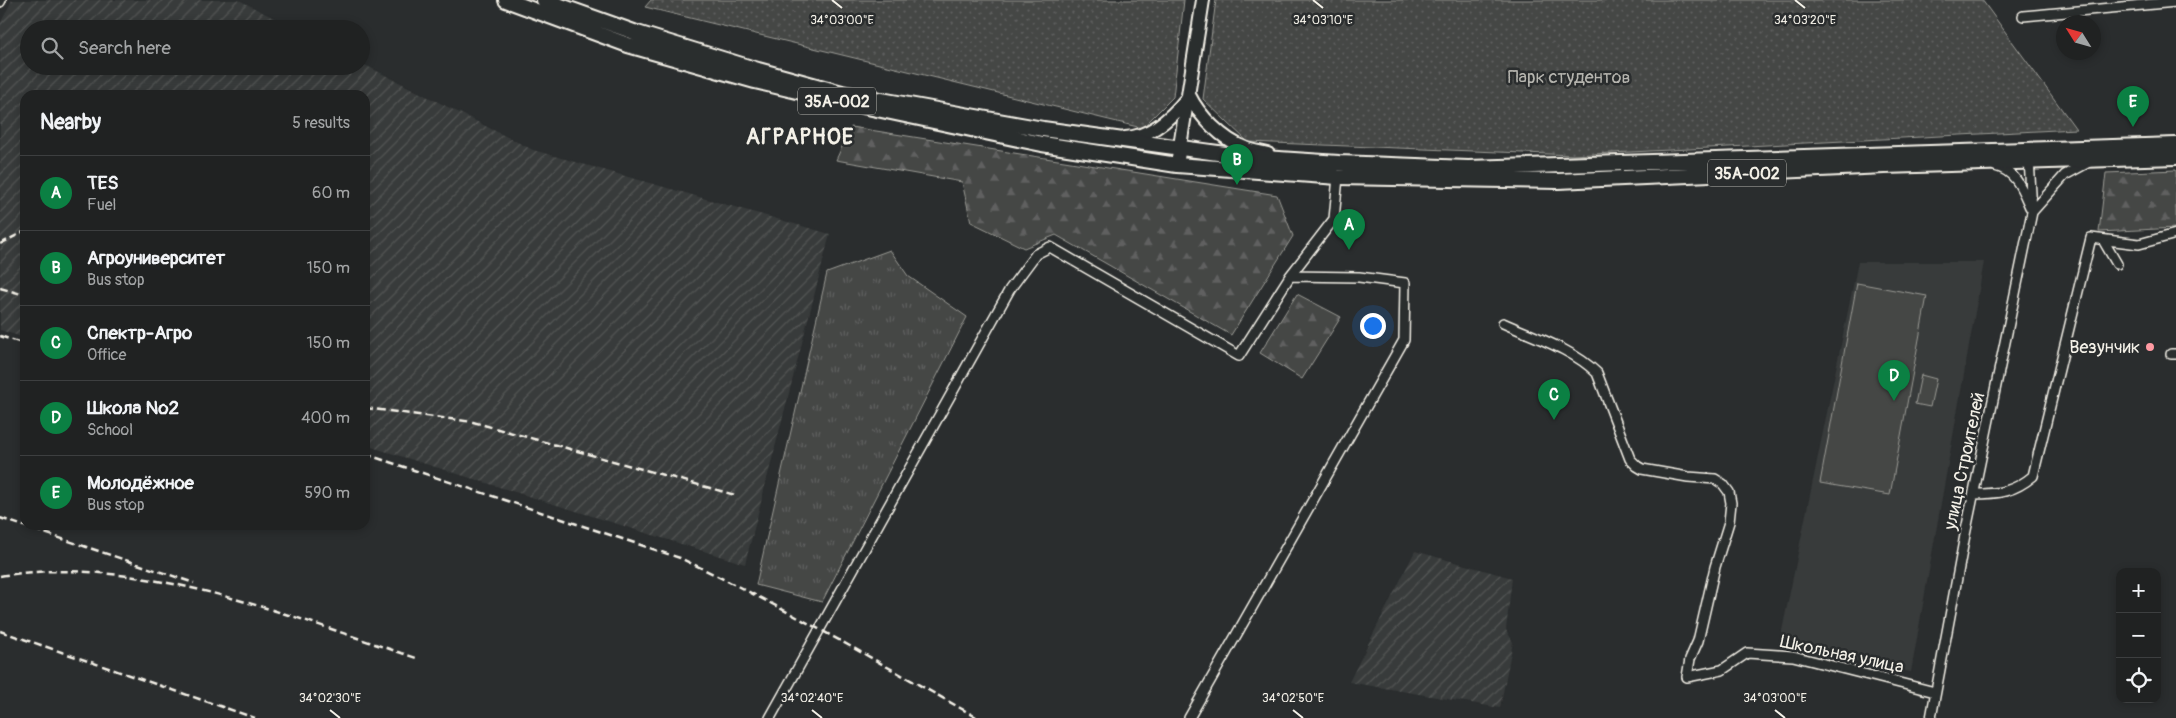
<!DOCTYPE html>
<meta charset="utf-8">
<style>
body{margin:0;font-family:Pangolin,sans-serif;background:#282a2a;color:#f1f3f6}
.controls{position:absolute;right:15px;bottom:15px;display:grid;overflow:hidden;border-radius:10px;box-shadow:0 2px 8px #0003}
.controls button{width:45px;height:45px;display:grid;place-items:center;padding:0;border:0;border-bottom:1px solid #3d3f40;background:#202222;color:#f1f3f6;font:25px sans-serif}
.compass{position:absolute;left:2056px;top:15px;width:45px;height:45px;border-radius:50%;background:#202222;box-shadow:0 2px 8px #0003;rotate:307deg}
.you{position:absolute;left:1372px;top:325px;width:18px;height:18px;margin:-12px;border:4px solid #fff;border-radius:50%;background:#1a73e8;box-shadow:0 0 0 8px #1a73e833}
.badge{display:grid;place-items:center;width:32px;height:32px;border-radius:50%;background:#0b8043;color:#fff;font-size:16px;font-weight:700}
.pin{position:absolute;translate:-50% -41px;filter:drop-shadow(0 1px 2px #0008)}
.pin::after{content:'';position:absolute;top:26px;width:18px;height:15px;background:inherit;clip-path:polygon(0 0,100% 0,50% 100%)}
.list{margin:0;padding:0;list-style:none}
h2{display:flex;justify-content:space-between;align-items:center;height:65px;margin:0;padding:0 20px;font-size:21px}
h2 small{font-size:16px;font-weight:400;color:#a2a4a5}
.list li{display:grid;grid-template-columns:32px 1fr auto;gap:15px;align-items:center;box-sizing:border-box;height:75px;padding:0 20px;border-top:1px solid #3d3f40}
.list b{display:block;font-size:19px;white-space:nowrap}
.list p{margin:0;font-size:16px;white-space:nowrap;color:#a2a4a5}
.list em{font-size:16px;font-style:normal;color:#a2a4a5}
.icon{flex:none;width:28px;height:28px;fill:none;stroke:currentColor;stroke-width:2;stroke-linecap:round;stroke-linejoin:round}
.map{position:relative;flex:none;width:2176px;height:718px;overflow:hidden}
.search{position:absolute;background:#202222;box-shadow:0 2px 8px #0003;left:20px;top:20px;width:350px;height:55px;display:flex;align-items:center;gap:12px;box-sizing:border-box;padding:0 18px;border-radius:28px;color:#a2a4a5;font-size:19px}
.panel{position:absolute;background:#202222;box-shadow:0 2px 8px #0003;left:20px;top:90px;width:350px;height:440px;border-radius:15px}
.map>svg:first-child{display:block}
.built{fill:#373a3a}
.industrial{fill:url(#industrial-furrows)}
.grass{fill:url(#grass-tufts);stroke:#9c9c96}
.forest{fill:url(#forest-firs);stroke:#9c9c96}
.park{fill:url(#park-dots);stroke:#9c9c96}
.pitch{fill:#444645;stroke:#9c9c96}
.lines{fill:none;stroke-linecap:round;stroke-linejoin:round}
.street-casing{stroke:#f4f1e8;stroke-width:12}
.secondary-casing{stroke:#f4f1e8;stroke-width:16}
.primary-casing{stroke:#f4f1e8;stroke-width:18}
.street{stroke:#2a2d2e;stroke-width:9}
.secondary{stroke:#2a2d2e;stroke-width:12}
.primary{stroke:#2a2d2e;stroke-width:14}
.rail{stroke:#f4f1e8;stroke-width:2.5;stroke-dasharray:8 4;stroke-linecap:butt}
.ticks{fill:none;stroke:#f4f1e8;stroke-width:2}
.poi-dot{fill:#ff9aa2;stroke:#2a2d2e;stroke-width:2}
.labels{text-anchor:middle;stroke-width:5;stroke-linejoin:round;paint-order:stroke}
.shield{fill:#2a2d2e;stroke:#b7b6b0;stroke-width:1}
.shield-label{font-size:16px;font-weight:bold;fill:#f4f1e8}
.park-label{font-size:18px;fill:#b6b5af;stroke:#2a2d2e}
.poi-label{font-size:18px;fill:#f4f1e8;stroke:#2a2d2e;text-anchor:end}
.street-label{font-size:18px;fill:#f4f1e8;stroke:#2a2d2e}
.district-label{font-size:22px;font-weight:bold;letter-spacing:1px;fill:#f4f1e8;stroke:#2a2d2e}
.ticks-label{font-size:12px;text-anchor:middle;fill:#f4f1e8;stroke:#2a2d2e;stroke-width:5;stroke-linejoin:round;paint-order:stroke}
</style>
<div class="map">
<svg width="2176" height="718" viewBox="0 0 2176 718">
<defs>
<pattern id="industrial-furrows" width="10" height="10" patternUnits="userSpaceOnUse" patternTransform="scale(1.25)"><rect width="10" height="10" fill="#373a3a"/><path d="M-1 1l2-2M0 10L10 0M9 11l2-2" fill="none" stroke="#555756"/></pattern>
<pattern id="grass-tufts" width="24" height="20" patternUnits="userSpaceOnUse" patternTransform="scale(1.25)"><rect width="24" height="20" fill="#444645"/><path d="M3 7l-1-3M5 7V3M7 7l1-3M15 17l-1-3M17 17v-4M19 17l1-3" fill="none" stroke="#606160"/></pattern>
<pattern id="forest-firs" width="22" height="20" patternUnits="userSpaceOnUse" patternTransform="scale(1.25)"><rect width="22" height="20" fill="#444645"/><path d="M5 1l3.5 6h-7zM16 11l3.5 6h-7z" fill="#606160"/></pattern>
<pattern id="park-dots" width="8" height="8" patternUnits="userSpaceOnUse" patternTransform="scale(1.25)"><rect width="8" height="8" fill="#444645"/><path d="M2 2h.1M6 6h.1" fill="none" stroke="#606160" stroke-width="1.8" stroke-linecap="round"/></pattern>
</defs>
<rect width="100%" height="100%" fill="#2a2d2e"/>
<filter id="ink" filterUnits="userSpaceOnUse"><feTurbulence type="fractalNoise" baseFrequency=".02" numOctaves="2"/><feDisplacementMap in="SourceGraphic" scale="10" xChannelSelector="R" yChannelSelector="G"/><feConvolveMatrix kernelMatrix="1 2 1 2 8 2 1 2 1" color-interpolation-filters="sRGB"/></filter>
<g filter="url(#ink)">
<path class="built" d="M1858 262H1984L1911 672 1779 645Z"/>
<path class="industrial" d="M12 0H239L295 29H29V66H361V63L533 150 830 234 745 564 365 445V95H25V338L0 330V24Z
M1415 551 1512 578 1506 630 1513 642 1500 708 1349 682Z"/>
<path class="grass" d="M890 250 908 276 967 317 822 602 756 585 827 273Z"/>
<path class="forest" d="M851 127 1277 195 1293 236 1231 335 1056 235 1024 248 971 222 962 182 836 160Z
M2176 170V228L2099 232 2106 173Z
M1297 294 1341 317 1302 379 1260 353Z"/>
<path class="park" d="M651 0H1184L1173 97 1142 128 645 7Z
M1216 0H1982L2076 129 1573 155 1248 142 1203 99Z"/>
<path class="pitch" d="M1857 283 1927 296 1890 495 1820 483Z
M1921 375 1936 379 1930 407 1915 404Z"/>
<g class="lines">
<defs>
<path id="street" d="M0 2 1 0
M2023 16 2176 2
M1995 166C2016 171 2022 189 2030 207
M2032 212 2065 175 2089 162
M2103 240 2117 264
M1503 323C1534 337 1573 349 1597 373L1630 459 1637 466 1642 469 1688 477 1715 479 1723 484 1729 492 1731 503 1729 522 1715 567 1698 641 1690 659 1687 677 1722 670 1747 653 1793 656 1935 692
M2171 354H2176
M1974 494C1998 494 2014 492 2033 476L2091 238 2139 244 2176 234
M770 718 1010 289 1036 254 1050 247 1239 356 1290 276 1334 219 1338 177
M1189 718 1404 340 1405 283 1359 277 1290 276
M1931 718 1965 535 2032 212 2029 158"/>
<path id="secondary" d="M1189 95C1199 116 1223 140 1245 148 1252 151 1260 152 1268 154
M1125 138C1151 137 1173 116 1188 97
M1177 165 1203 0"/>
<path id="primary" d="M506 0 628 45 755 81 839 101 1042 144 1177 165 1338 177 1558 181 1884 166 2176 157
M544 0 634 32 758 70 842 93 1043 129 1247 157 1339 163 1468 168 2176 145"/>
</defs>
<use href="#street" class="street-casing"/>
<use href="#secondary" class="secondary-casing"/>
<use href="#primary" class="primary-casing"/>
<use href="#street" class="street"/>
<use href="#secondary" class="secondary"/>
<use href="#primary" class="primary"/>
<path class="rail" d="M0 244 25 231
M0 288 25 295
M0 336 25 344
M365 408 473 422 735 495
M365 454 680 558C782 606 880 663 978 718
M0 518 194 583
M0 576C135 553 293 617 419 659
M0 631 255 718"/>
</g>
</g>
<path class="ticks" d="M832 0 842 8M1313 0 1323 8M1795 0 1805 8M330 710 340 718M812 710 822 718M1293 710 1303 718M1775 710 1785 718"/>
<circle class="poi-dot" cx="2150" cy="347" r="5"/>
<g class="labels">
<g class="shield">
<rect x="798" y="87.5" width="78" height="27" rx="4"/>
<rect x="1708" y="159.5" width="78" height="27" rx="4"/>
</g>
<g class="shield-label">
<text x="837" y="107">35А-002</text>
<text x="1747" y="179">35А-002</text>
</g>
<g class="park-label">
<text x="1569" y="83">Парк студентов</text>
</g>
<g class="poi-label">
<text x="2140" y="353">Везунчик</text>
</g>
<g class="street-label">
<text transform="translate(1964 461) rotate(-78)" y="6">улица Строителей</text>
<text transform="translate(1842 654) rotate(12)" y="6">Школьная улица</text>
</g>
<g class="district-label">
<text x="800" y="144">АГРАРНОЕ</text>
</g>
</g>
<g class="ticks-label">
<text x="842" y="24">34°03'00"E</text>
<text x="1323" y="24">34°03'10"E</text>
<text x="1805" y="24">34°03'20"E</text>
<text x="330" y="702">34°02'30"E</text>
<text x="812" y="702">34°02'40"E</text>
<text x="1293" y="702">34°02'50"E</text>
<text x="1775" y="702">34°03'00"E</text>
</g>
</svg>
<div class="controls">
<button>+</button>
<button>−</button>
<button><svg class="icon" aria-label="locate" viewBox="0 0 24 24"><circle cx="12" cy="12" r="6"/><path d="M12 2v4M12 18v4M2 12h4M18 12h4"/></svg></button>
</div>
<svg class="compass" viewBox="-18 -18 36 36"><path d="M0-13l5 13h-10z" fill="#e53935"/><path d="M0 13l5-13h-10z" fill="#a2a4a5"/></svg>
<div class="you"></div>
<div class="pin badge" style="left:1349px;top:250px">A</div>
<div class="pin badge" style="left:1237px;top:185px">B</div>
<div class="pin badge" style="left:1554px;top:420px">C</div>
<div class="pin badge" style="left:1894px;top:401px">D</div>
<div class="pin badge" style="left:2133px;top:127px">E</div>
<div class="search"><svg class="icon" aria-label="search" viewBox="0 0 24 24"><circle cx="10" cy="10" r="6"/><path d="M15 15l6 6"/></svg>Search here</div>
<section class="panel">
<h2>Nearby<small>5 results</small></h2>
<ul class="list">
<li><span class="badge">A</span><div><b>TES</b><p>Fuel</p></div><em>60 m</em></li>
<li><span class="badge">B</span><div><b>Агроуниверситет</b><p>Bus stop</p></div><em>150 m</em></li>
<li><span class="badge">C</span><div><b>Спектр-Агро</b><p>Office</p></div><em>150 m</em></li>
<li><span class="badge">D</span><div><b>Школа №2</b><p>School</p></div><em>400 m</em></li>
<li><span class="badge">E</span><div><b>Молодёжное</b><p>Bus stop</p></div><em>590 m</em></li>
</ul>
</section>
</div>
